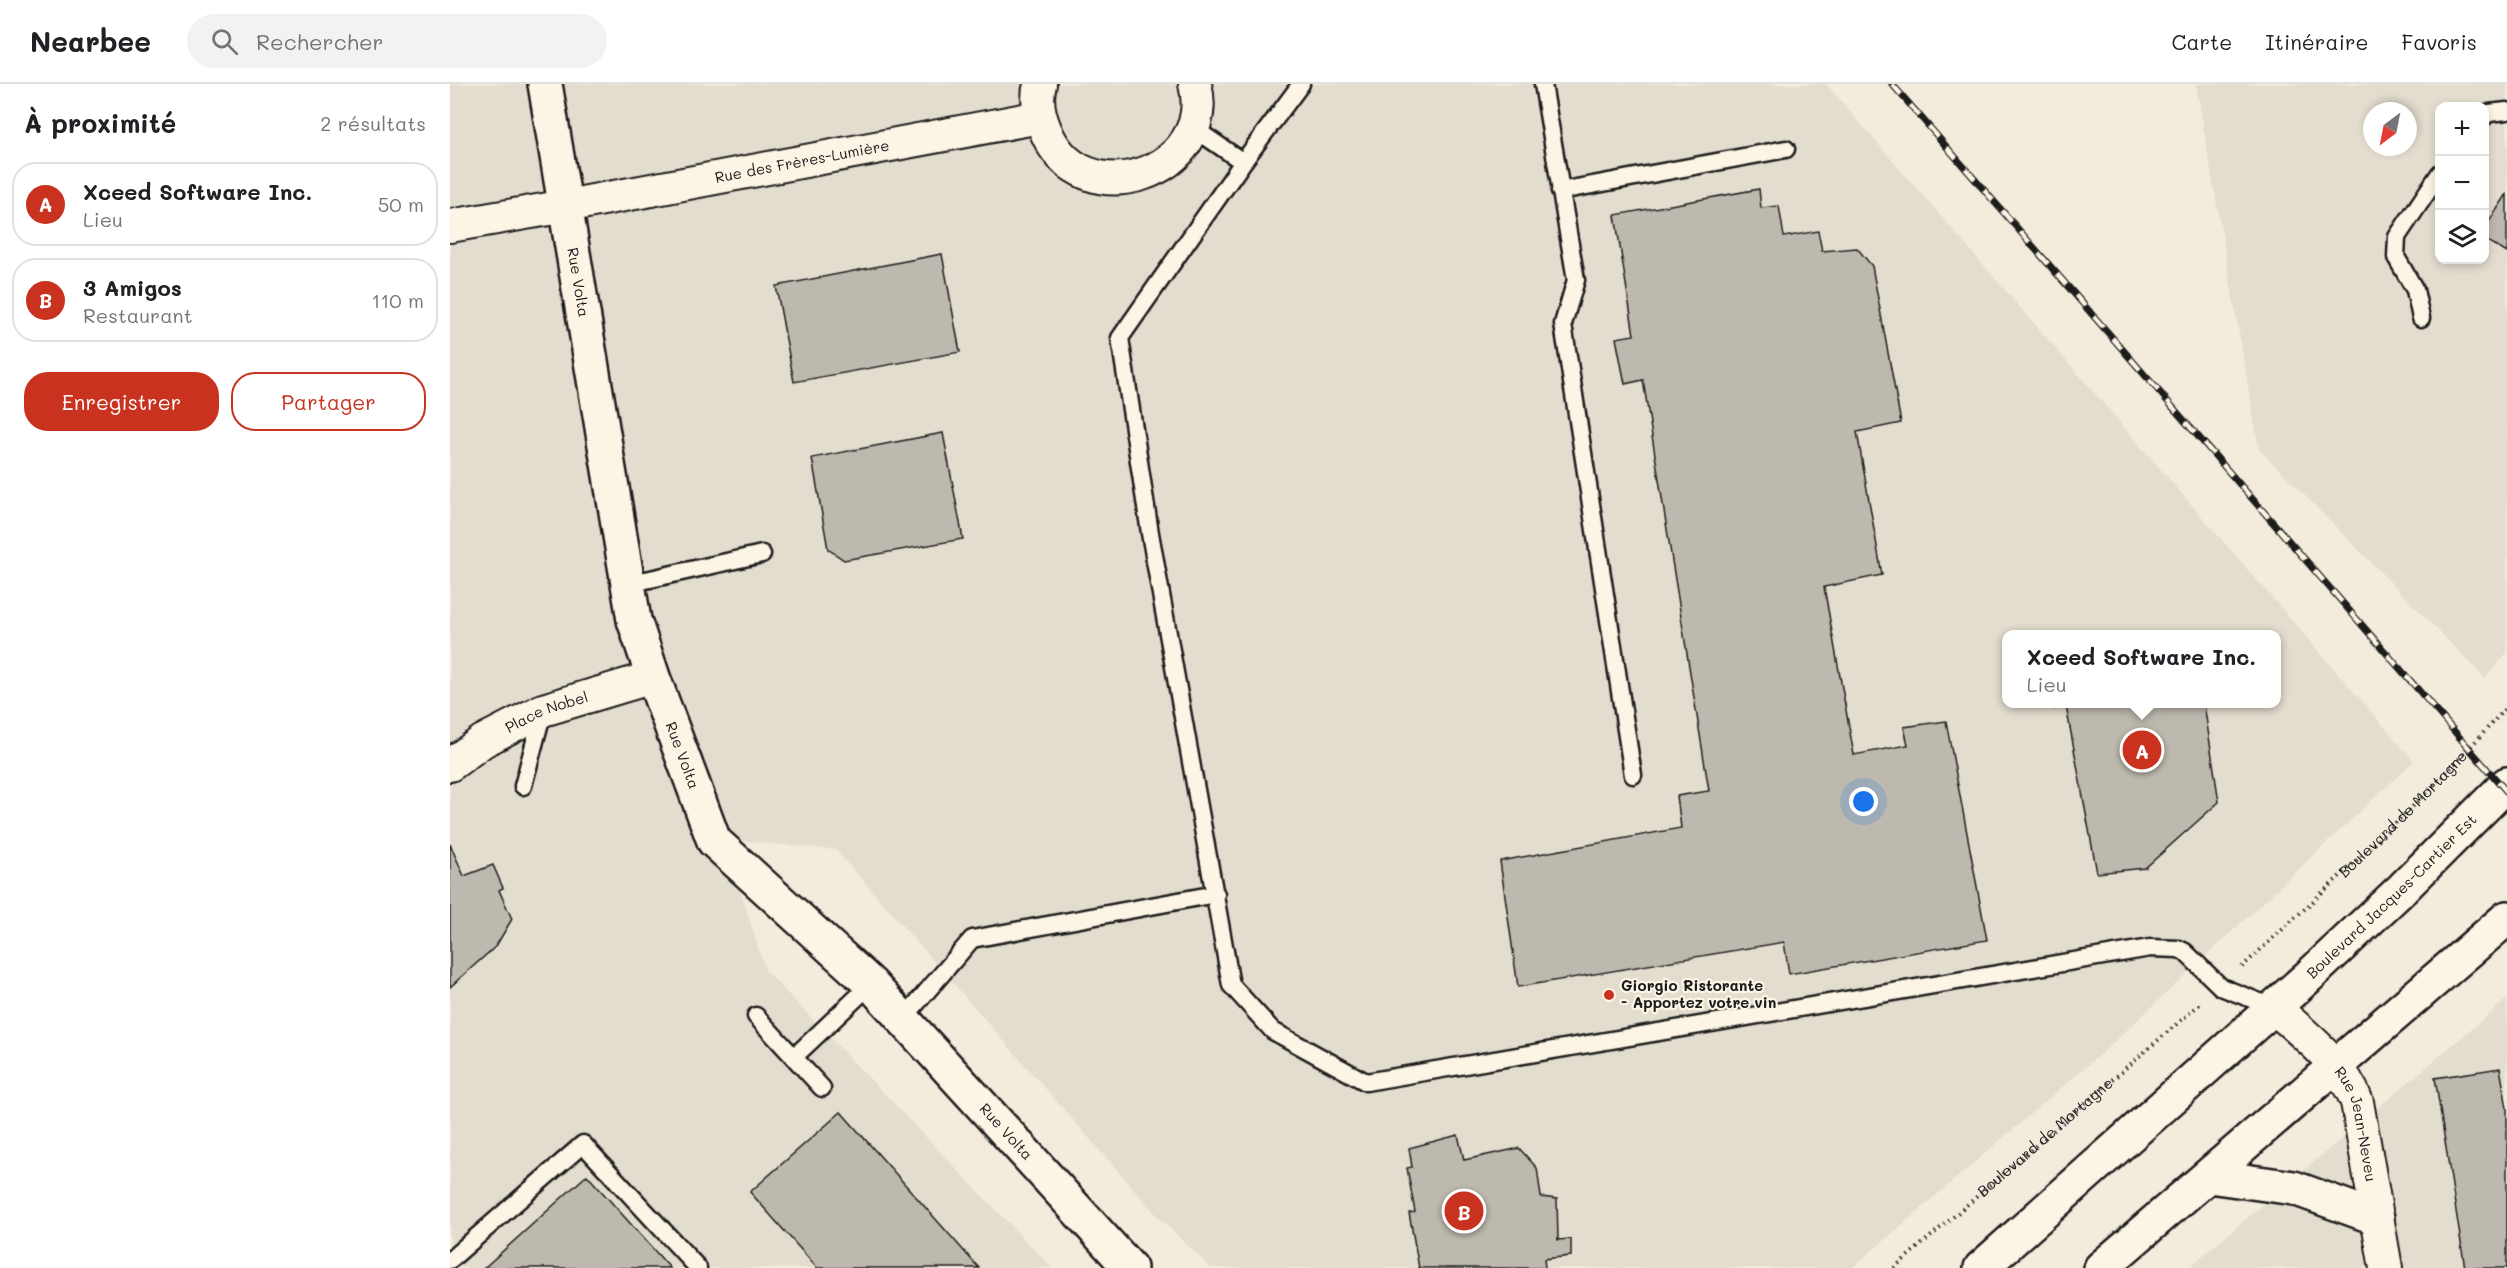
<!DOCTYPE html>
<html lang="fr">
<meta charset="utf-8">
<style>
body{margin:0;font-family:Mali,sans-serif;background:#f2f2f2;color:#202124}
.controls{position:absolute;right:18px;top:18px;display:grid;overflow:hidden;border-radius:12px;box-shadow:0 3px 9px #0003}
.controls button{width:54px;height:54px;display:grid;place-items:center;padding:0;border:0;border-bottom:2px solid #e0e0e0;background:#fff;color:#202124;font:30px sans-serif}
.compass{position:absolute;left:1913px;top:18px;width:54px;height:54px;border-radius:50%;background:#fff;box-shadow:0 3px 9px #0003;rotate:212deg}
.you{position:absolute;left:1414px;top:718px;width:21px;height:21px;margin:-15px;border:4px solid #fff;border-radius:50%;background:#1a73e8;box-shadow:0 0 0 9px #1a73e833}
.badge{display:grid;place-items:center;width:39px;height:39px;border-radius:50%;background:#c8321e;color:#fff;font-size:20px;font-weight:700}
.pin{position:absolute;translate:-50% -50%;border:3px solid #fff;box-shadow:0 2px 6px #0006}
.popup{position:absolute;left:1552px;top:546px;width:279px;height:78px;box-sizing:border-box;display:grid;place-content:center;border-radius:12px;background:#fff;filter:drop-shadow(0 2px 4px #0005);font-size:20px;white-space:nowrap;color:#757577}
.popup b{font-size:22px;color:#202124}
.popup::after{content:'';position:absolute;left:50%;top:100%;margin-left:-12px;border:12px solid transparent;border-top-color:#fff}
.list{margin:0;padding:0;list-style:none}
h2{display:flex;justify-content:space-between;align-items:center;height:78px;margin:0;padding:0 24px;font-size:26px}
h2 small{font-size:20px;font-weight:400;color:#757577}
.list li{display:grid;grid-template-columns:39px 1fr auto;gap:18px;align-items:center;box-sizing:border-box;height:84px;margin:0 12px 12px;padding:0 12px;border:2px solid #e0e0e0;border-radius:24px}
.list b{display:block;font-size:22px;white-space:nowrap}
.list p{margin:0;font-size:20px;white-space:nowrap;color:#757577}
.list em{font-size:20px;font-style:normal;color:#757577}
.actions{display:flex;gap:12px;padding:18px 24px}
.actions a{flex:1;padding:14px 0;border:2px solid #c8321e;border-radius:24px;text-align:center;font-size:21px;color:#c8321e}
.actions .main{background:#c8321e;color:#fff}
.icon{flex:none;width:33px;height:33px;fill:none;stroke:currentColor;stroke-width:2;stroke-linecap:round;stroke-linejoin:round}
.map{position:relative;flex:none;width:2057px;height:1184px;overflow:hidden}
header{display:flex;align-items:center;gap:36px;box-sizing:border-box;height:84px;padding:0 30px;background:#fff;border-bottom:2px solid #e0e0e0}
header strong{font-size:28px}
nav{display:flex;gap:33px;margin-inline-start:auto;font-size:21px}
.search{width:420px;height:54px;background:#f2f2f2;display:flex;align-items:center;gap:15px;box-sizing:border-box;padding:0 21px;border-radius:33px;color:#757577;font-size:22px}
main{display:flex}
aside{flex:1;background:#fff}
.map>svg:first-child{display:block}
.built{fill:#e3ddcf;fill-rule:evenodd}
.building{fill:#beb9ae;stroke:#1c1c1c;stroke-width:1.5}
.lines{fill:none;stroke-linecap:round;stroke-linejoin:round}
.service-casing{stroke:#1c1c1c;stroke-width:21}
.minor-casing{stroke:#1c1c1c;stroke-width:36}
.tertiary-casing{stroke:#1c1c1c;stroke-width:38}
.secondary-casing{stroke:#1c1c1c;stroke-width:38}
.path{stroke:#1c1c1c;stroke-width:4;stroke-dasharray:1.5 4.5;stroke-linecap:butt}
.service{stroke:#fcf5e5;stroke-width:16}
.minor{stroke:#fcf5e5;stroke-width:32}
.tertiary{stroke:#fcf5e5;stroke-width:33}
.secondary{stroke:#fcf5e5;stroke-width:33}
.rail-casing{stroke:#1c1c1c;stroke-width:7}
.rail{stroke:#fcf5e5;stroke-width:4.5;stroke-dasharray:14;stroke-linecap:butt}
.poi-dot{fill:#c8321e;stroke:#fcf5e5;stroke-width:2}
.labels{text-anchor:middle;stroke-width:4.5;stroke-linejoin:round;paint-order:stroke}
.street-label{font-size:15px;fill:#1c1c1c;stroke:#fcf5e5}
.poi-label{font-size:15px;font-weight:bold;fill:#1c1c1c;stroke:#fcf5e5;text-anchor:start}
</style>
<header>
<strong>Nearbee</strong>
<div class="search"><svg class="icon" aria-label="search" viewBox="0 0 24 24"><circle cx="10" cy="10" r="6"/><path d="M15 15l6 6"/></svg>Rechercher</div>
<nav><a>Carte</a><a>Itinéraire</a><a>Favoris</a></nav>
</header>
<main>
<aside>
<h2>À proximité<small>2 résultats</small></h2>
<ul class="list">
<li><span class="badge">A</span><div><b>Xceed Software Inc.</b><p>Lieu</p></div><em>50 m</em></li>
<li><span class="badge">B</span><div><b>3 Amigos</b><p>Restaurant</p></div><em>110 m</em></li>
</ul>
<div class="actions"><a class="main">Enregistrer</a><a>Partager</a></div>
</aside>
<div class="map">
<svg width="2057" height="1184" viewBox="0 0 2057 1184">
<rect width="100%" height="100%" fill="#f3ecdd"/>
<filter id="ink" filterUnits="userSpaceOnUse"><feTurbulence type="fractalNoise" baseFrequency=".0167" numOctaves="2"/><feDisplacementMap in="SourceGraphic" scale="12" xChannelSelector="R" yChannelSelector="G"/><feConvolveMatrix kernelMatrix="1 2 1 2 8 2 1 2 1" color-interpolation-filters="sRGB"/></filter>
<g filter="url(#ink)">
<path class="built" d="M0 0H1376L1964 677 1662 960 1402 1184H761L711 1136 386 766 275 755 315 886 602 1184H0ZM1557 550H1827V620H1557Z
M1746 0H2057V569L2035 594 1809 365ZM1990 22H2034V176H1990ZM1922 27H1958V63H1922Z
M2057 915V1184H1738Z"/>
<path class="building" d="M1309 105 1311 124 1329 122 1334 153 1368 147 1372 167 1407 164 1422 182 1451 339 1407 348 1432 491 1374 503 1404 671 1458 661 1454 643 1496 637 1537 856 1339 890 1334 858 1068 903 1050 777 1231 744 1227 712 1259 707 1193 296 1175 300 1166 254 1184 251 1165 131Z
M2057 110V169L2034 155V145Z
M492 170 510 268 344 298 326 202Z
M493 349 513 455 394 476 378 465 362 374Z
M1602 620H1754L1769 718 1695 784 1647 789 1616 622 1603 625Z
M0 760 14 792 43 781 53 804 49 806 62 835 46 862 0 903Z
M2050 984 2057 1024V1184H2015L1985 994Z
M391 1028 529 1184H367L300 1108Z
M1008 1051 1014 1076 1069 1064 1087 1084 1091 1113 1107 1115 1108 1156 1121 1155V1172L1094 1175 1095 1184H969L959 1129 965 1128 957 1084 962 1083 959 1064Z
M137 1091 220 1184H34Z"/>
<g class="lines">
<defs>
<path id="service" d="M1093 0 1126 196 1113 240 1183 691
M2034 33 2039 29 2057 27
M742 43 793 78 670 254 700 449 781 901 823 947 916 998 1700 864 1729 865 1735 868 1771 903 1825 924
M793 78 851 0
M1110 107 1336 65
M1971 234 1965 206 1946 173 1947 153 1990 89
M178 500 312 470
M73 702 93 627
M306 932 372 1004
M453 935 522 855 766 810
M344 973 421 900
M0 1176 133 1060 248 1184"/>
<g id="minor">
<path d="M590 0C586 15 589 31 595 45 631 137 768 88 745 0"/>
<path id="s3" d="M0 142 116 122 590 33"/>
<path id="s4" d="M0 681 33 657 93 626 203 593"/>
<path id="s5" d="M1825 924C1856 953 1892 978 1907 1018L1936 1184"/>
</g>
<g id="tertiary">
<path id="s6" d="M95 0 184 536 203 593 264 757 421 900 680 1184"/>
</g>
<g id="secondary">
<path d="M1759 1092 1844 1104 1927 1134"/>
<path id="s7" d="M1531 1184 1858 893 1953 804 2057 700"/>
<path d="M1651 1184 2057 834"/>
</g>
</defs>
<use href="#service" class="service-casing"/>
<use href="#minor" class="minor-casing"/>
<use href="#tertiary" class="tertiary-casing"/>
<use href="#secondary" class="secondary-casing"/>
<g class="path">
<path id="s1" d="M1792 883C1883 798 1976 716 2057 622"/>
<path id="s2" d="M1444 1184 1750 920"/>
</g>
<use href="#service" class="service"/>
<use href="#minor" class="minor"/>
<use href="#tertiary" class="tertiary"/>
<use href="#secondary" class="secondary"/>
<defs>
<path id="rail" d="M1442 0 2057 708"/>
</defs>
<use href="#rail" class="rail-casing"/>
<use href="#rail" class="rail"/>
</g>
</g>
<circle class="poi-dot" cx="1159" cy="911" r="6"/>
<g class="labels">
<g class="street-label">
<text dy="5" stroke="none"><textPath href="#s3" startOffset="358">Rue des Frères-Lumière</textPath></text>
<text dy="5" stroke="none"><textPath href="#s6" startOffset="201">Rue Volta</textPath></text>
<text dy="5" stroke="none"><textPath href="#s4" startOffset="111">Place Nobel</textPath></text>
<text dy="5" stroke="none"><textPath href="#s6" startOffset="687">Rue Volta</textPath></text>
<text dy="5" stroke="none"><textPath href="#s1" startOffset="222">Boulevard de Mortagne</textPath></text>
<text dy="5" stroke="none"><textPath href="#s7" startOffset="554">Boulevard Jacques-Cartier Est</textPath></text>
<text dy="5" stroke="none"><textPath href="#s5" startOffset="147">Rue Jean-Neveu</textPath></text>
<text dy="5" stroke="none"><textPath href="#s6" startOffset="1191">Rue Volta</textPath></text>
<text dy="5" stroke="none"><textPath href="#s2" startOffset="200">Boulevard de Mortagne</textPath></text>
</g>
<g class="poi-label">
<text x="1171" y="907">Giorgio Ristorante<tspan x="1171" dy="17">- Apportez votre vin</tspan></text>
</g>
</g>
</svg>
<div class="controls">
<button>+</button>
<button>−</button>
<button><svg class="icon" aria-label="layers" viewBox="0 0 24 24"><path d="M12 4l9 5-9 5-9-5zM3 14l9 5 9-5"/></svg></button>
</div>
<svg class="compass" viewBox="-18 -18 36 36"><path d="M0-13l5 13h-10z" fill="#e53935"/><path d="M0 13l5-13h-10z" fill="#757577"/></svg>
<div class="you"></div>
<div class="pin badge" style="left:1692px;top:666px">A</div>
<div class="popup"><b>Xceed Software Inc.</b>Lieu</div>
<div class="pin badge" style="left:1014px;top:1127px">B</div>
</div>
</main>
